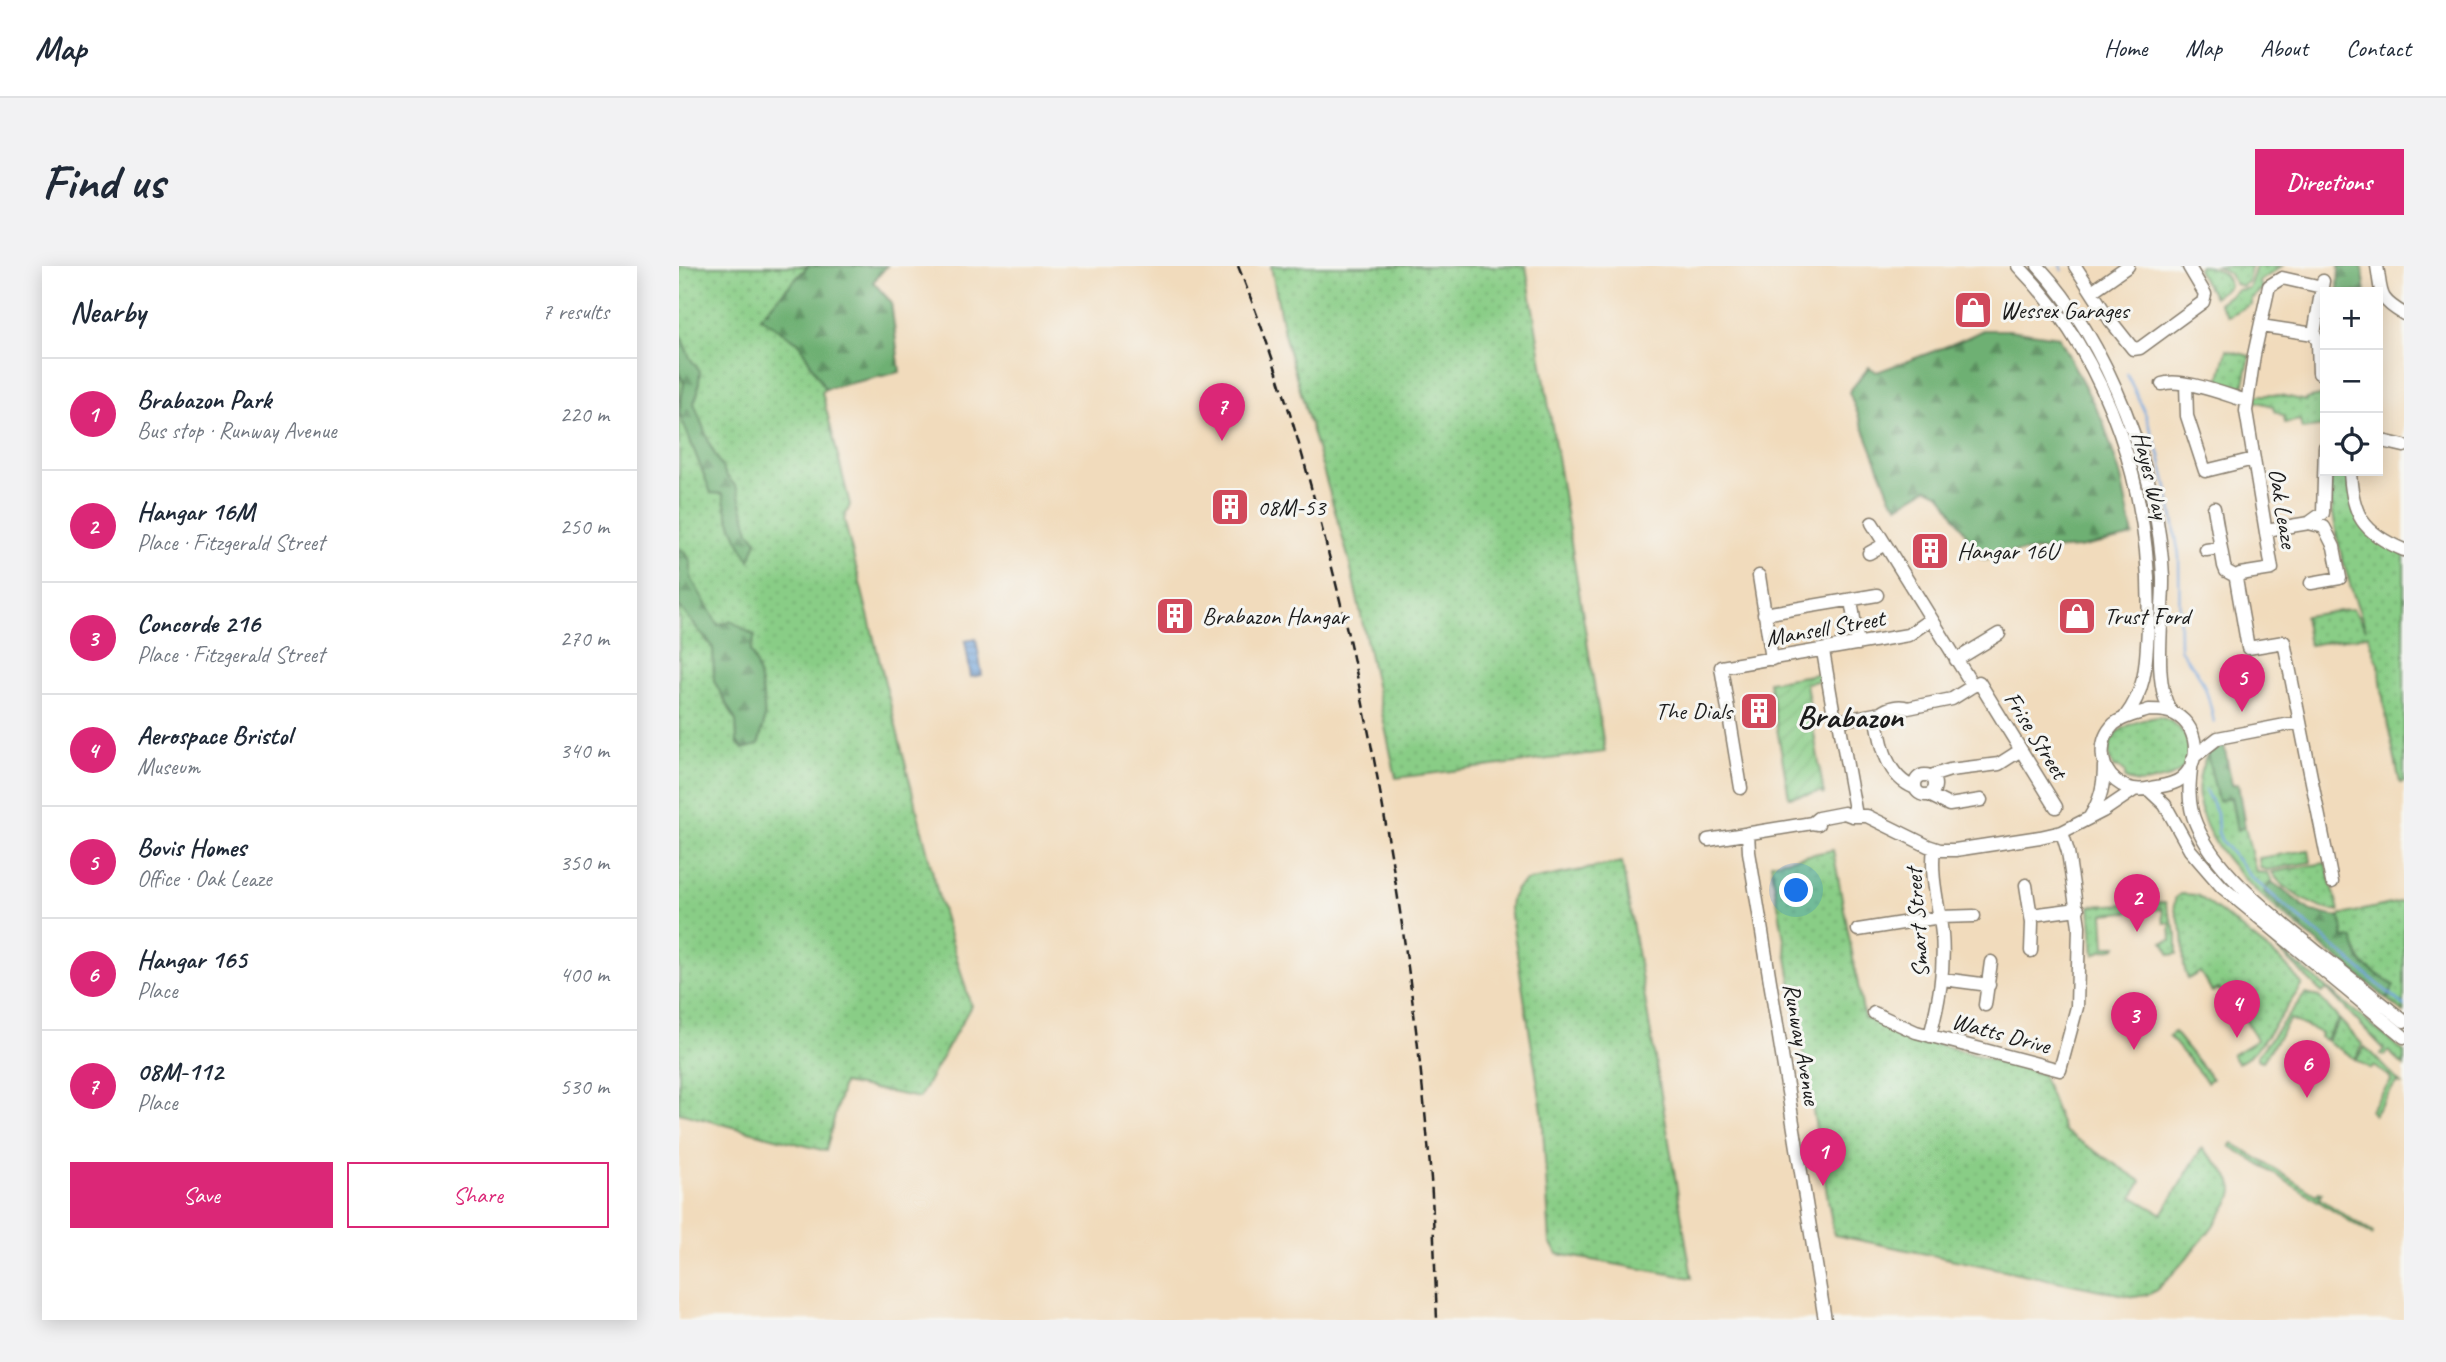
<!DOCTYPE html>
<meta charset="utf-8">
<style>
body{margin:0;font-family:Caveat,sans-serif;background:#f2f2f3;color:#1f2937}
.controls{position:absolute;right:21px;top:21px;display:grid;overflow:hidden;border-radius:0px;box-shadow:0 4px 18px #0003}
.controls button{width:63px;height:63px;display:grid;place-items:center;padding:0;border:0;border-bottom:2px solid #e0e1e3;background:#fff;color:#1f2937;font:35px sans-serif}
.you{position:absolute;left:1118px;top:625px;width:24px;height:24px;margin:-18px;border:5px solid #fff;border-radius:50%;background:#1a73e8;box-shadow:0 0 0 10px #1a73e833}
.badge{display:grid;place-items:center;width:46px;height:46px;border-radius:50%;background:#db2777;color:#fff;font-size:23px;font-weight:700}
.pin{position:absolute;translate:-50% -58px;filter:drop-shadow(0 2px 4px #0008)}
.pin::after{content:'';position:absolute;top:37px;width:24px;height:21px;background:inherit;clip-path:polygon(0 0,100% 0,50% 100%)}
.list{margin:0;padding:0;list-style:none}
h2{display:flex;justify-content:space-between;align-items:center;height:91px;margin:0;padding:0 28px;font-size:30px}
h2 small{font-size:23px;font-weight:400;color:#747a83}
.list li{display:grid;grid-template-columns:46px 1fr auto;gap:21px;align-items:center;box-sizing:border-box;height:112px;padding:0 28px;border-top:2px solid #e0e1e3}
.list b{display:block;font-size:26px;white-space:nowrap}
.list p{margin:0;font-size:23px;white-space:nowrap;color:#747a83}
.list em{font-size:23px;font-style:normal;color:#747a83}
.actions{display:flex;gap:14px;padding:21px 28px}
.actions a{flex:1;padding:16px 0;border:2px solid #db2777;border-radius:0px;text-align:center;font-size:24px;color:#db2777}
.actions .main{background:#db2777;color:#fff}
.icon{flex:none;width:38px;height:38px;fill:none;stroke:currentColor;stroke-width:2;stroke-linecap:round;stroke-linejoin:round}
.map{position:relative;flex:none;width:1725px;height:1054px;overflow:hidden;border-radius:0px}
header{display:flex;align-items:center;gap:42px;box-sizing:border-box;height:98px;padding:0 35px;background:#fff;border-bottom:2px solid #e0e1e3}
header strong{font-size:33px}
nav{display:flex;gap:38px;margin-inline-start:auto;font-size:24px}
.intro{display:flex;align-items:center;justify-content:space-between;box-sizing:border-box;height:168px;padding:0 42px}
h1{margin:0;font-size:49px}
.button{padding:18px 32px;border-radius:0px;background:#db2777;color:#fff;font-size:24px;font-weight:700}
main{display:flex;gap:42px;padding:0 42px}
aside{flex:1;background:#fff;border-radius:0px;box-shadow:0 4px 18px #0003}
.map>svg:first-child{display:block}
.grass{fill:url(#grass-dots);stroke:#527451;stroke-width:2}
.forest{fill:url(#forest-firs);stroke:#456648;stroke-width:2}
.garden{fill:url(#garden-furrows);stroke:#527451;stroke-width:2}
.water{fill:url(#water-rules);stroke:#455e7a;stroke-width:2}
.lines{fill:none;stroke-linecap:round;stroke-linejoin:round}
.stream{stroke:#6ea1d9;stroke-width:2.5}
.minor-casing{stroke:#867c6c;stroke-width:15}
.minor{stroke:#fff;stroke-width:12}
.rail{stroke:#1c1c1c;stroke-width:2.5;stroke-dasharray:10 5;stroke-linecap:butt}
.labels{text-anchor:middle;stroke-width:6;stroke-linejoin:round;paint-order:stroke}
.poi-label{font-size:24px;fill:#1c1c1c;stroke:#f6f6f2;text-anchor:start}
.street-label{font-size:24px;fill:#1c1c1c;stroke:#f6f6f2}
.district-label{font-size:32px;font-weight:bold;fill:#1c1c1c;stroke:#f6f6f2}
</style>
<header>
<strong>Map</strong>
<nav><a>Home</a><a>Map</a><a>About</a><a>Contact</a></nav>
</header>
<div class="intro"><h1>Find us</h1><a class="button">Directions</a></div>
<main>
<aside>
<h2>Nearby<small>7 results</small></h2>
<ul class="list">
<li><span class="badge">1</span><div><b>Brabazon Park</b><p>Bus stop · Runway Avenue</p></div><em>220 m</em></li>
<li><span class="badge">2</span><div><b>Hangar 16M</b><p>Place · Fitzgerald Street</p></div><em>250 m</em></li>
<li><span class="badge">3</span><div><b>Concorde 216</b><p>Place · Fitzgerald Street</p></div><em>270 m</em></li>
<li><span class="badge">4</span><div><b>Aerospace Bristol</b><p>Museum</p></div><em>340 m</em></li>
<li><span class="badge">5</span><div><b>Bovis Homes</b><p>Office · Oak Leaze</p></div><em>350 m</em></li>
<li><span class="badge">6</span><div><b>Hangar 165</b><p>Place</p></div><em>400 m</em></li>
<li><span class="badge">7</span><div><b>08M-112</b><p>Place</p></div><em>530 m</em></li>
</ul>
<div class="actions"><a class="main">Save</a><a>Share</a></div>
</aside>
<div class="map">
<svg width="1725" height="1054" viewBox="0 0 1725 1054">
<defs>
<pattern id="grass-dots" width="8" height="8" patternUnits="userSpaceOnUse" patternTransform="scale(1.75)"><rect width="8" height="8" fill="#89cd86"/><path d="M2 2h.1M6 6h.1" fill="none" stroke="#76af73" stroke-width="1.8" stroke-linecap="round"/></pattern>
<pattern id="forest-firs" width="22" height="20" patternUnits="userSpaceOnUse" patternTransform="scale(1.75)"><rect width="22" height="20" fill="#6eb073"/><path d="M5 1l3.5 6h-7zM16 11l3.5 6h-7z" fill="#5a8e5e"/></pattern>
<pattern id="garden-furrows" width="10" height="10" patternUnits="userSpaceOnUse" patternTransform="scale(1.75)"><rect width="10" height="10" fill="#89cd86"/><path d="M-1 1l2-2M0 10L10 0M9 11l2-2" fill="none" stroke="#76af73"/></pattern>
<pattern id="water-rules" width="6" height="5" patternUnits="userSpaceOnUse" patternTransform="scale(1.75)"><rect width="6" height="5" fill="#6ea1d9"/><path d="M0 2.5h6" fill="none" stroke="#5a82af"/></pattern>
</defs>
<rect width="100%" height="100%" fill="#f6f6f2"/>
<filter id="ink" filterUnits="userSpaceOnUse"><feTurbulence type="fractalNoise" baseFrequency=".0143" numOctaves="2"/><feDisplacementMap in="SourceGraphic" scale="14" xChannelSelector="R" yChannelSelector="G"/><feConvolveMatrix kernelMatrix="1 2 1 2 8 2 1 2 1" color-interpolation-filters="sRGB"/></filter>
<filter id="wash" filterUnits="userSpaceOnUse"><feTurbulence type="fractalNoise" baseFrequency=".00686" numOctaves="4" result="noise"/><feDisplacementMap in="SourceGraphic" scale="28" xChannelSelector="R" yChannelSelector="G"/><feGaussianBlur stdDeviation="1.57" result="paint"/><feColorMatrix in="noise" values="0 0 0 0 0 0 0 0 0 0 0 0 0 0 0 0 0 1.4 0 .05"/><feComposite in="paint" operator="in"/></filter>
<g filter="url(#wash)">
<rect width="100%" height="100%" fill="#f1dbbc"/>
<path class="grass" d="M0 0H129L81 51 120 77 146 123 143 126 171 239 165 253 261 636 292 740 240 832 164 817 147 885 0 847Z
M592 0H847L926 486 717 512 670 294 605 68Z
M1521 0C1533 0 1550 7 1550 20L1535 31 1518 4Z
M1537 0H1572L1569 16 1563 20 1556 18 1550 8Z
M1577 0H1603L1580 16 1584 22 1572 33V38L1549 50 1540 37 1558 24 1570 22Z
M1548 84 1571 90 1562 131 1538 123Z
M1577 129H1601L1627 135V133L1646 129V160L1623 163 1621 154 1606 157 1605 150 1595 145 1594 140 1575 135Z
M1651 205H1669L1675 247 1725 288V516L1721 517 1705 440 1700 400 1689 369 1630 379 1625 350 1674 343 1687 363C1667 311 1651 261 1651 205Z
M1479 451C1510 456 1523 496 1493 510 1489 512 1483 513 1478 514 1465 518 1458 518 1446 513V506L1442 502 1434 501C1418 467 1453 455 1479 451Z
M1529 487 1539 534 1552 531 1558 563 1566 561 1577 606 1589 607 1593 616 1589 618 1623 661V664C1574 623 1491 559 1529 487Z
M1154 584 1185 751 1248 775 1363 808 1385 865 1462 915 1454 931 1483 948 1523 882C1533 893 1553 908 1554 924 1555 941 1491 1013 1476 1025 1471 1029 1462 1030 1455 1031L1155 969 1092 597Z
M1630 584 1632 596 1588 604 1581 602 1580 592Z
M943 596 1013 1012 879 988 871 977 863 845 831 643 832 633 837 623 847 615Z
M1647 597 1660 645C1641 646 1602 623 1593 606Z
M1502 628 1518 629 1551 653 1604 696 1623 718 1617 728C1605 744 1576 794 1558 797L1553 789 1578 774 1563 748H1556L1540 723 1533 726 1521 706 1509 713C1502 700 1506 683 1504 668 1501 656 1492 642 1497 631Z
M1725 635V747L1708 733 1715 719 1685 699 1678 686 1663 671 1664 663 1661 651 1662 649Z
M1486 636 1498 669V688L1491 689 1484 676 1492 674 1491 657H1485L1483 643 1424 648 1426 680H1438L1437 682 1422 685 1415 689 1411 640Z
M1593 677 1725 786V800L1709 785 1704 790 1701 788 1705 783 1648 723 1643 727Z
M1626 728 1640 731 1660 753 1646 774 1641 771 1642 767 1611 753 1584 795 1580 794 1578 790Z
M1661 754 1684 779 1676 793 1648 775Z
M1495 766 1533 813 1528 816 1490 770Z
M1686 781 1722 818 1717 817 1695 849 1691 844 1712 815 1711 811 1694 800 1692 803 1677 794Z
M1554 877 1637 929 1640 926 1643 927 1640 932 1694 967 1693 969 1551 880Z"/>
<path class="forest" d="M129 0H208L194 16 212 36 221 106 146 123 120 77 81 51Z
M1660 0H1683L1687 26H1659Z
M1304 64H1330L1380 71 1424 156 1442 211 1454 270 1400 282 1324 287 1307 293 1302 292 1262 228 1249 222 1219 240 1212 232 1170 126 1190 101 1198 106C1234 92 1270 82 1304 64Z
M0 66 11 92 21 105 19 126 15 137 31 179 47 209 58 222 70 265 78 275 71 294C57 274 48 252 44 228L32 227 0 146 5 117 0 107Z
M0 283 5 286 12 296V312L39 359 52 355 76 370 71 385C80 399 87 439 85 457 84 464 81 472 79 479L64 483 58 476 57 455 35 415 34 382 0 340Z
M1545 479 1553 519 1559 518 1566 561 1558 564 1552 531 1539 535 1529 492V487Z
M1593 616 1633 646 1661 651 1664 663 1663 671 1674 673 1680 693 1685 699 1715 720 1708 733 1623 664V661L1585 626 1588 621Z"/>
<path class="garden" d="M1144 407 1145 414 1127 417 1145 529 1143 526 1110 531 1090 416Z"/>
<path class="water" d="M297 373 303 409 292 411 286 375Z"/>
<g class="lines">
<path class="stream" d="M1382 0 1383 4
M1448 108 1466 147 1481 190 1491 235 1500 290 1501 383C1506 392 1513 398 1518 406 1528 421 1532 440 1535 457
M1526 524 1538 547 1539 566 1542 574 1573 612 1725 740"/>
</g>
</g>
<g filter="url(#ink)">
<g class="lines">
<defs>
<path id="minor" d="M1339 0C1431 94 1475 231 1469 361 1467 396 1468 422 1446 451
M1359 0C1429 75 1480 209 1484 311 1485 348 1472 418 1493 447
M1396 0 1431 54 1454 83 1461 82 1524 36 1526 28 1510 1
M1698 0C1703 28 1698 32 1725 48
M1643 21 1603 12 1590 20 1575 89 1567 145 1593 303 1561 308 1557 313 1569 382 1605 376 1653 616
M1413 25 1449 0
M1582 60 1635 68 1644 15
M1635 68 1639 76 1640 107
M1483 118C1502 111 1547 129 1568 135
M1507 118 1508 150 1526 205 1575 193
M1699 174 1725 180
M1671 205C1673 249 1684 267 1725 284
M1535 242 1545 300 1547 305 1558 311
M1193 257 1294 420
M1630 257 1645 261 1655 281 1661 312 1632 317
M1587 264 1630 257 1644 247 1646 181
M1527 284 1541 282
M1190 287 1206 278
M1080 310 1093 393
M1172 334 1179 378
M1085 348 1198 329
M1144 385 1155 449 1160 455 1177 549
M1277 394 1320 368
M1470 444C1475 444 1481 444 1486 445 1517 450 1526 492 1503 512 1495 519 1482 520 1472 522 1460 525 1448 524 1437 515 1420 501 1419 474 1435 458 1445 450 1458 448 1470 444Z
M1197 448C1202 476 1206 510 1236 522
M1160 455 1202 447C1209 441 1221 439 1229 442L1273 433 1300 416 1377 541
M1516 490 1539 472 1621 456
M1513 495C1510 517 1508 538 1517 558 1538 609 1596 651 1637 685 1667 708 1696 732 1725 755
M1236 519a10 10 0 1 1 20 0a10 10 0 1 1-20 0Z
M1252 510 1271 504 1320 498 1342 484
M1062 522 1042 401 1229 369 1252 353
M1469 523 1486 539 1511 584 1543 621 1725 771
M1250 529 1270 539 1302 534
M1411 551C1422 533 1425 519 1425 499
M1133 557 1139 552 1165 547 1173 550H1188L1249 580 1261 584H1276L1361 571 1383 566 1424 545 1455 524
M1069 567 1070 586 1146 1054
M1029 574 1133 557 1139 558
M1347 619 1353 657 1352 685
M1352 649 1399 643
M1179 664 1261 651 1295 650
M1264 713 1310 719
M1306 739 1312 696
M1195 747 1237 766 1381 804 1398 741 1400 660 1389 586 1383 566
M1251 770C1260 735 1266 704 1263 668 1260 640 1251 611 1255 582"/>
</defs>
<use href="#minor" class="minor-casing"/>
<use href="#minor" class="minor"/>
<path class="rail" d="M559 0C602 105 632 216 659 326 705 519 736 716 752 913 755 960 756 1007 758 1054"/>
</g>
</g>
<defs>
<symbol id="shop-square" viewBox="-11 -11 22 22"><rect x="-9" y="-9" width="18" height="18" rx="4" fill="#d1495b" stroke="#f6f6f2"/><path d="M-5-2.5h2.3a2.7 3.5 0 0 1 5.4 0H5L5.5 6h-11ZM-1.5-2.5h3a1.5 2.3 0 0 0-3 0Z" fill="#fff"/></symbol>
<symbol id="building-square" viewBox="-11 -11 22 22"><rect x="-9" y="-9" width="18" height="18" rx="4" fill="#d1495b" stroke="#f6f6f2"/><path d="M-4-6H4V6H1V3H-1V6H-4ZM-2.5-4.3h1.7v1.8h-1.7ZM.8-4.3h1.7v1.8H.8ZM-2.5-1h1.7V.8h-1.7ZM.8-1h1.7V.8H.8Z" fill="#fff"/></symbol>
</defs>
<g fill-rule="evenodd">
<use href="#shop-square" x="1272" y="22" width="44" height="44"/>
<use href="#building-square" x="529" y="219" width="44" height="44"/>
<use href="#building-square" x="1229" y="263" width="44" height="44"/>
<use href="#building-square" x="474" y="328" width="44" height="44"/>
<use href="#shop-square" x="1376" y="328" width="44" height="44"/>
<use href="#building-square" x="1058" y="423" width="44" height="44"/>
</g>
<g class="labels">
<g class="poi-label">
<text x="1321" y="52">Wessex Garages</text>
<text x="578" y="249">08M-53</text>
<text x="1278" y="293">Hangar 16U</text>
<text x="523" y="358">Brabazon Hangar</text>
<text x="1425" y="358">Trust Ford</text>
<text x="1053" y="453" text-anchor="end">The Dials</text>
</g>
<g class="street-label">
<text transform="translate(1472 209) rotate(76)" y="8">Hayes Way</text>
<text transform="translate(1604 242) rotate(81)" y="8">Oak Leaze</text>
<text transform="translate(1146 362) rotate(-10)" y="8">Mansell Street</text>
<text transform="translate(1357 469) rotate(58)" y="8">Frise Street</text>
<text transform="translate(1238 657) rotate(-94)" y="8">Smart Street</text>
<text transform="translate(1322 767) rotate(15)" y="8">Watts Drive</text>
<text transform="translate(1123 778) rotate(80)" y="8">Runway Avenue</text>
</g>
<g class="district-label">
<text x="1171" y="461">Brabazon</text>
</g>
</g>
</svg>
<div class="controls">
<button>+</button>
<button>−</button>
<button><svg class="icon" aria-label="locate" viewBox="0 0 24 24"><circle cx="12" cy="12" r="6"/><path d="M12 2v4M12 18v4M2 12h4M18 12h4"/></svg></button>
</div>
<div class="you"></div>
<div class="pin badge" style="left:1144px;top:920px">1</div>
<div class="pin badge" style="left:1458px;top:666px">2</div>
<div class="pin badge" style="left:1455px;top:784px">3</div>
<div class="pin badge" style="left:1558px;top:772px">4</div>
<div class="pin badge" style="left:1563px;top:446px">5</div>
<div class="pin badge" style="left:1628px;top:832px">6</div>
<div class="pin badge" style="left:543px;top:175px">7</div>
</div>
</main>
